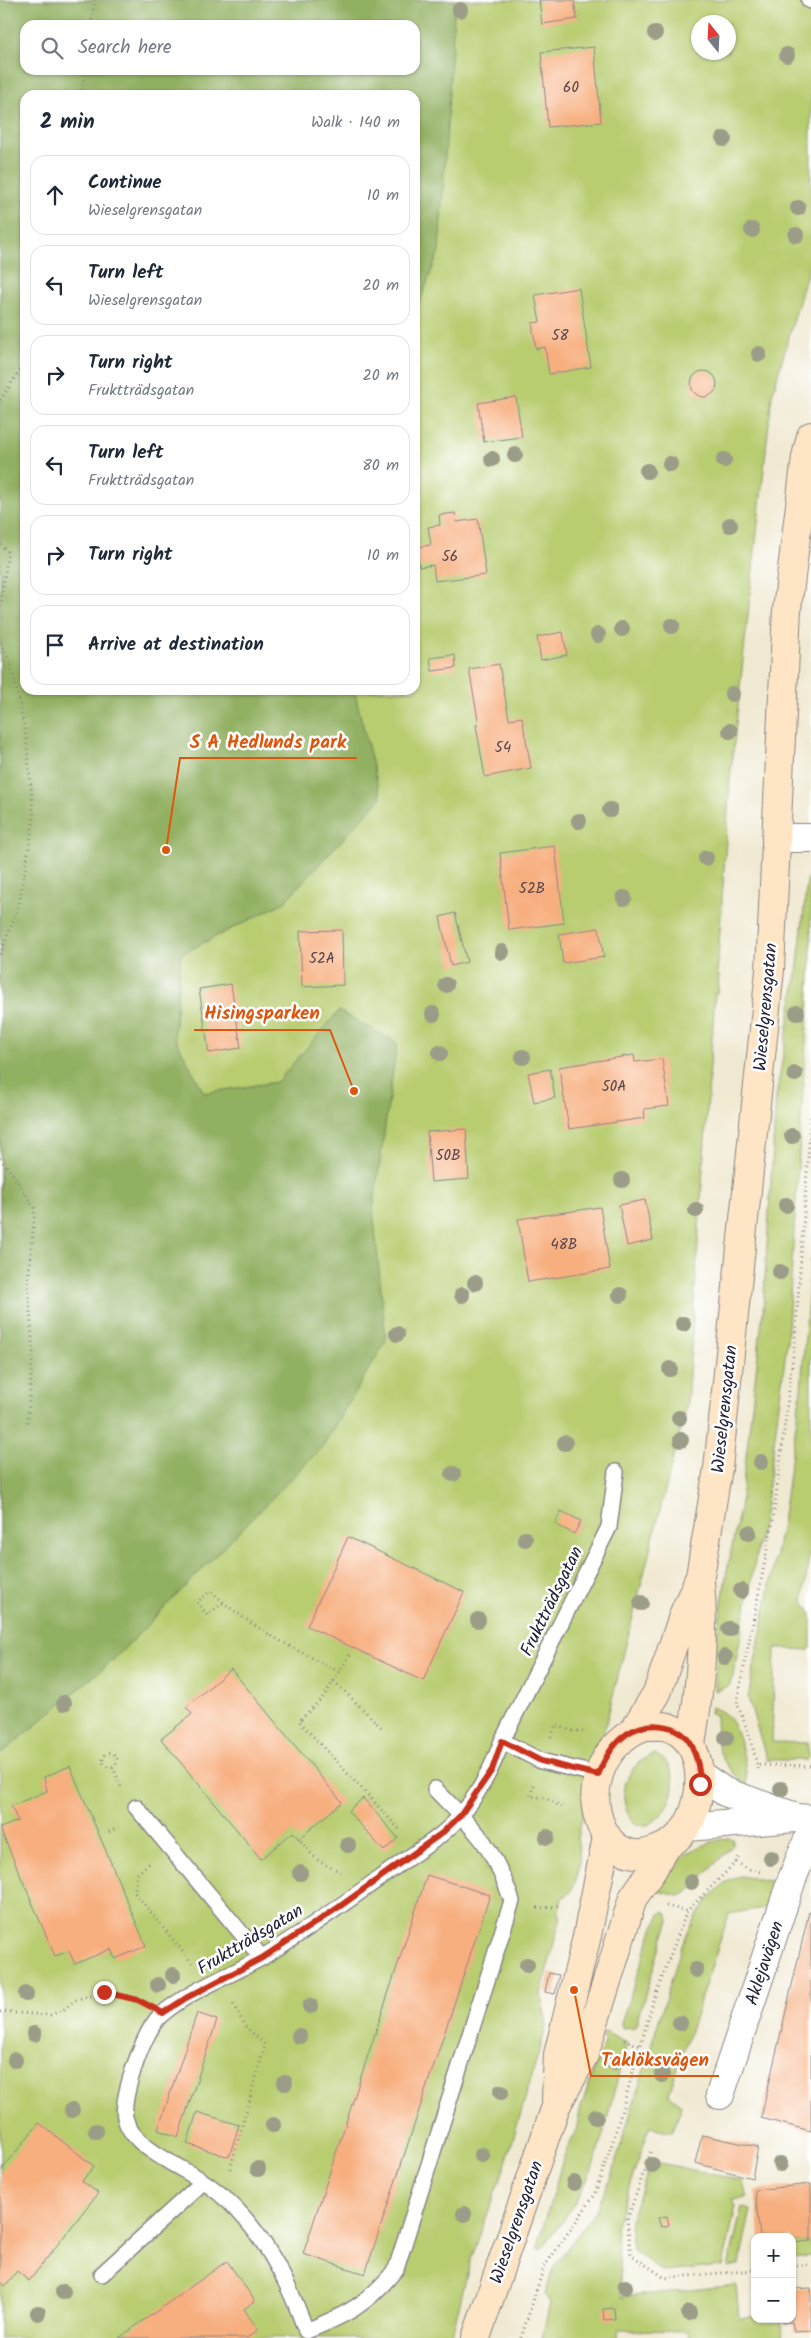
<!DOCTYPE html>
<meta charset="utf-8">
<style>
body{margin:0;font-family:Kalam,sans-serif;background:#f6f6f7;color:#1f2937}
.controls{position:absolute;right:15px;bottom:15px;display:grid;overflow:hidden;border-radius:10px;box-shadow:0 1px 4px #0004}
.controls button{width:45px;height:45px;display:grid;place-items:center;padding:0;border:0;border-bottom:1px solid #e0e1e3;background:#fff;color:#1f2937;font:25px sans-serif}
.compass{position:absolute;left:691px;top:15px;width:45px;height:45px;border-radius:50%;background:#fff;box-shadow:0 1px 4px #0004;rotate:342deg}
.stop{position:absolute;width:15px;height:15px;margin:-11px;border:4px solid #c8321e;border-radius:50%;background:#fff}
.stop.end{background:#c8321e;border-color:#fff;box-shadow:0 1px 5px #0008}
.list{margin:0;padding:0;list-style:none}
h2{display:flex;justify-content:space-between;align-items:center;height:65px;margin:0;padding:0 20px;font-size:21px}
h2 small{font-size:16px;font-weight:400;color:#747a83}
.list li{display:grid;grid-template-columns:32px 1fr auto;gap:15px;align-items:center;box-sizing:border-box;height:80px;margin:0 10px 10px;padding:0 10px;border:1px solid #e0e1e3;border-radius:15px}
.list b{display:block;font-size:19px;white-space:nowrap}
.list p{margin:0;font-size:16px;white-space:nowrap;color:#747a83}
.list em{font-size:16px;font-style:normal;color:#747a83}
.icon{flex:none;width:28px;height:28px;fill:none;stroke:currentColor;stroke-width:2;stroke-linecap:round;stroke-linejoin:round}
.map{position:relative;flex:none;width:811px;height:2338px;overflow:hidden}
.search{position:absolute;background:#fff;box-shadow:0 1px 4px #0004;left:20px;top:20px;width:400px;height:55px;display:flex;align-items:center;gap:12px;box-sizing:border-box;padding:0 18px;border-radius:15px;color:#747a83;font-size:19px}
.panel{position:absolute;background:#fff;box-shadow:0 1px 4px #0004;left:20px;top:90px;width:400px;height:605px;border-radius:15px}
.map>svg:first-child{display:block}
.green{fill:#b8cc6f;stroke:#6d7755;fill-rule:evenodd}
.forest{fill:#92b062;stroke:#5a694e;fill-rule:evenodd}
.building{fill:#f7af7f}
.lines{fill:none;stroke-linecap:round;stroke-linejoin:round}
.lane-casing{stroke:#898686;stroke-width:18}
.street-casing{stroke:#898686;stroke-width:30}
.secondary-casing{stroke:#898686;stroke-width:30}
.path{stroke:#898686;stroke-width:3;stroke-dasharray:1 4;stroke-linecap:butt}
.lane{stroke:#fff;stroke-width:15}
.street{stroke:#fff;stroke-width:28}
.secondary{stroke:#fde5c5;stroke-width:28}
.tree{fill:#9b9d88}
.route{stroke:#c8321e;stroke-width:6}
.labels{text-anchor:middle;stroke-width:5;stroke-linejoin:round;paint-order:stroke}
.number-label{font-size:15px;fill:#57454c}
.street-label{font-size:18px;fill:#22223b;stroke:#fff}
.leader{fill:none;stroke:#de560e;stroke-width:2}
.callout-dot{fill:#de560e;stroke:#fff;stroke-width:2}
.callout-label{font-size:19px;text-anchor:middle;font-weight:bold;fill:#de560e;stroke:#fff;stroke-width:5;stroke-linejoin:round;paint-order:stroke}
</style>
<div class="map">
<svg width="811" height="2338" viewBox="0 0 811 2338">
<rect width="100%" height="100%" fill="#fff"/>
<filter id="ink" filterUnits="userSpaceOnUse"><feTurbulence type="fractalNoise" baseFrequency=".02" numOctaves="2"/><feDisplacementMap in="SourceGraphic" scale="10" xChannelSelector="R" yChannelSelector="G"/><feConvolveMatrix kernelMatrix="1 2 1 2 8 2 1 2 1" color-interpolation-filters="sRGB"/></filter>
<filter id="wash" filterUnits="userSpaceOnUse"><feTurbulence type="fractalNoise" baseFrequency=".0096" numOctaves="4" result="noise"/><feDisplacementMap in="SourceGraphic" scale="20" xChannelSelector="R" yChannelSelector="G"/><feGaussianBlur stdDeviation="1.12" result="paint"/><feColorMatrix in="noise" values="0 0 0 0 0 0 0 0 0 0 0 0 0 0 0 0 0 1.4 0 .05"/><feComposite in="paint" operator="in"/></filter>
<g filter="url(#wash)">
<rect width="100%" height="100%" fill="#f0e9d1"/>
<path class="green" d="M0 0H811V260L772 395 730 779 717 975H719L718 992 715 993 687 1404 577 1838C582 1855 580 1891 562 1898L558 1915 561 1916 541 1994 547 2025 506 2163 470 2262 451 2338H0ZM698 22H728V52H698ZM25 25H415V70H25ZM25 95H415V690H25Z
M811 874V961L787 1343 766 1504 733 1676 729 1686 715 1691 716 1642 727 1570 740 1508 763 1311 776 1097 797 973 807 881Z
M811 1259V1540L803 1601 811 1613V1648L809 1650 775 1648 772 1742 807 1743 809 1756 806 1760H767L748 1698 782 1523 801 1389Z
M711 1707C717 1709 724 1712 728 1717 740 1731 748 1768 746 1786L739 1784 740 1780C716 1756 717 1747 716 1715L710 1714Z
M654 1754C704 1776 643 1861 626 1809 619 1785 631 1762 654 1754Z
M728 1838 733 1839V1845L687 1893 679 1896 654 1890C674 1860 692 1845 728 1838Z
M740 1876 775 1882 778 1886 769 1907 729 1914 669 2094 680 2104V2112L672 2132 650 2127 616 2224 622 2297 736 2285 739 2318 755 2317V2319H781L784 2338H690L689 2331 619 2330 617 2338H542L550 2303 545 2295 554 2266 597 2209 611 2177 682 1945C694 1919 711 1885 740 1876Z
M663 1912 667 1914C672 1922 666 1929 663 1937L635 2027 622 2028 621 2023 653 1929 660 1914Z
M605 2032 627 2043C616 2081 608 2119 597 2155 586 2189 564 2221 542 2248H537L564 2156 576 2130 581 2107 605 2040 602 2037Z
M652 2161 742 2181 748 2197 733 2199 736 2206 723 2266 663 2272 633 2250 630 2221Z
M742 2207 751 2210 739 2265 728 2267Z
M811 2241V2256L792 2258V2243Z"/>
<path class="forest" d="M0 0H455L439 251 415 315V95H25V690H354L381 798 283 903 181 954 174 1036 204 1093 277 1082 339 1011 397 1043 373 1210 386 1341 322 1447 112 1661 0 1755ZM25 25H415V70H25Z"/>
<g id="blocks">
<path class="building" d="M539 0H574L577 19 542 24Z
M594 47 601 122 548 127 541 52Z
M579 288 591 367 549 374 545 347 536 349 532 323 540 322 535 295Z
M691 384a13 13 0 1 1 26 0a13 13 0 1 1-26 0Z
M516 397 522 437 484 442 478 403Z
M455 513 456 522 478 519 486 575 435 581 433 565 419 567 416 547 431 545 428 527 440 525 439 515Z
M563 632 567 655 541 660 537 637Z
M455 655 456 668 432 671 430 658Z
M499 664 509 719 522 717 531 768 485 777 476 725H479L469 669Z
M555 846 564 923 509 930 500 853Z
M455 913 467 962 451 966 440 917Z
M599 928 604 957 563 963 559 934Z
M342 930 343 985 302 987 300 931Z
M231 984 241 1048 209 1053 199 989Z
M634 1055 635 1062 662 1059 669 1106 644 1109 645 1118 569 1129 559 1067Z
M550 1069 555 1098 534 1102 528 1073Z
M466 1129 469 1179 431 1182 427 1132Z
M645 1200 653 1240 627 1246 619 1205Z
M600 1207 610 1269 528 1282 518 1219Z
M561 1511 581 1521 574 1534 555 1524Z
M348 1537 464 1592 423 1681 307 1626Z
M231 1669 342 1802 299 1839 293 1832 261 1859 161 1739 192 1714 186 1707Z
M70 1766 146 1946 115 1959 111 1949 75 1964 69 1951 55 1956 0 1828 18 1821 11 1806 47 1791 44 1777Z
M363 1798 398 1838 384 1851 348 1811Z
M427 1875 490 1895 365 2274 303 2254Z
M809 1912H811V2131L761 2118Z
M549 1973 559 1975 555 1994 545 1992Z
M197 2013 217 2020 178 2137 158 2130Z
M197 2112 239 2125 229 2157 187 2144Z
M39 2123 94 2166 82 2181 98 2193 29 2281 17 2271 5 2286 0 2281V2172Z
M702 2135 758 2147 752 2178 695 2163Z
M811 2184V2241L792 2243V2237H760L755 2190Z
M667 2216 669 2225 661 2227 658 2218Z
M227 2261 255 2301 244 2309 258 2330 247 2338H119Z
M811 2288V2331L794 2332 792 2322 782 2323 781 2319H792V2289Z
M614 2308 615 2319 604 2320 603 2309Z"/>
</g>
</g>
<g filter="url(#ink)">
<use href="#blocks" fill-opacity="0" stroke="#898686" stroke-width="1"/>
<g class="lines">
<defs>
<path id="lane" d="M809 0 811 1
M502 1741 541 1761 599 1775
M435 1789C451 1806 469 1822 483 1841 495 1858 505 1881 512 1901L396 2269C368 2304 347 2315 306 2331 286 2274 253 2213 201 2180 177 2165 130 2146 125 2117 121 2096 145 2028 161 2015 190 1990 228 1977 261 1958 308 1930 353 1897 398 1865 419 1850 445 1835 461 1815 480 1792 492 1769 502 1741L609 1527 616 1472
M136 1807 262 1958
M102 2274 203 2182"/>
<path id="street" d="M776 838H811
M700 1775 725 1792 790 1815
M687 1827 796 1818 811 1819
M720 2095 792 1879 811 1832"/>
<path id="secondary" d="M646 1726C652 1726 662 1725 668 1727 707 1740 705 1798 687 1826 678 1841 664 1849 647 1853 633 1857 616 1850 608 1838 580 1799 601 1740 646 1726Z
M634 1730 657 1693 684 1613 700 1576 718 1468 770 970 787 609 806 457 811 436
M691 1745C700 1688 705 1638 700 1580
M556 2099 558 2054 587 1936 607 1837
M476 2338 556 2106 584 2055 633 1898 653 1869 663 1849"/>
</defs>
<use href="#lane" class="lane-casing"/>
<use href="#street" class="street-casing"/>
<use href="#secondary" class="secondary-casing"/>
<path class="path" d="M91 25 95 0
M81 95 85 70
M0 400 25 363
M0 544 8 552 0 608
M0 643 11 663 26 736 34 818 19 904 0 955
M0 1158 14 1176 35 1209 28 1282 33 1352 27 1426
M223 1603 207 1615 197 1602 211 1591C247 1626 295 1649 339 1672
M350 1655 324 1696 299 1721 401 1831
M334 1681 384 1730
M551 1737 556 1725 572 1731 586 1732
M103 1760a7 7 0 1 1 14 0a7 7 0 1 1-14 0Z
M759 1765 811 1766
M113 1767 121 1787
M758 1769 751 1740 737 1703 773 1520 795 1340 811 1116
M534 1785 530 1796 545 1798 562 1807
M109 1832 118 1827
M301 1841C313 1858 323 1866 343 1872
M736 1862 748 1869 761 1872
M149 1863 137 1874 135 1893 192 1963
M666 1906 687 1911
M537 1908 553 1907 561 1904
M0 2012 50 2015 63 2010 75 2000 104 1992 138 2001
M624 2040 640 2046
M651 2152 627 2220 631 2255 665 2278 755 2270
M230 2169 265 2045 245 2026 232 2002
M792 2266 811 2264
M521 2338 544 2267 594 2196 613 2141 653 2002 687 1911 736 1862 740 1855"/>
<use href="#lane" class="lane"/>
<use href="#street" class="street"/>
<use href="#secondary" class="secondary"/>
</g>
<g class="tree">
<circle cx="460" cy="10" r="8"/>
<circle cx="655" cy="33" r="8"/>
<circle cx="787" cy="55" r="8"/>
<circle cx="724" cy="139" r="8"/>
<circle cx="798" cy="208" r="8"/>
<circle cx="752" cy="230" r="8"/>
<circle cx="796" cy="235" r="8"/>
<circle cx="759" cy="354" r="8"/>
<circle cx="515" cy="455" r="8"/>
<circle cx="492" cy="459" r="8"/>
<circle cx="724" cy="460" r="8"/>
<circle cx="670" cy="464" r="8"/>
<circle cx="647" cy="471" r="8"/>
<circle cx="730" cy="525" r="8"/>
<circle cx="672" cy="626" r="8"/>
<circle cx="622" cy="629" r="8"/>
<circle cx="598" cy="635" r="8"/>
<circle cx="732" cy="694" r="8"/>
<circle cx="730" cy="731" r="8"/>
<circle cx="610" cy="810" r="8"/>
<circle cx="579" cy="821" r="8"/>
<circle cx="706" cy="858" r="8"/>
<circle cx="624" cy="898" r="8"/>
<circle cx="502" cy="952" r="8"/>
<circle cx="446" cy="985" r="8"/>
<circle cx="797" cy="1013" r="8"/>
<circle cx="433" cy="1014" r="8"/>
<circle cx="440" cy="1053" r="8"/>
<circle cx="523" cy="1057" r="8"/>
<circle cx="795" cy="1074" r="8"/>
<circle cx="792" cy="1136" r="8"/>
<circle cx="622" cy="1180" r="8"/>
<circle cx="786" cy="1205" r="8"/>
<circle cx="696" cy="1210" r="8"/>
<circle cx="780" cy="1272" r="8"/>
<circle cx="475" cy="1283" r="8"/>
<circle cx="462" cy="1295" r="8"/>
<circle cx="620" cy="1295" r="8"/>
<circle cx="683" cy="1324" r="8"/>
<circle cx="397" cy="1334" r="8"/>
<circle cx="670" cy="1369" r="8"/>
<circle cx="679" cy="1418" r="8"/>
<circle cx="681" cy="1440" r="8"/>
<circle cx="565" cy="1443" r="8"/>
<circle cx="761" cy="1462" r="8"/>
<circle cx="453" cy="1474" r="8"/>
<circle cx="749" cy="1533" r="8"/>
<circle cx="525" cy="1539" r="8"/>
<circle cx="741" cy="1591" r="8"/>
<circle cx="641" cy="1603" r="8"/>
<circle cx="478" cy="1620" r="8"/>
<circle cx="729" cy="1629" r="8"/>
<circle cx="725" cy="1657" r="8"/>
<circle cx="64" cy="1703" r="8"/>
<circle cx="726" cy="1738" r="8"/>
<circle cx="781" cy="1789" r="8"/>
<circle cx="547" cy="1837" r="8"/>
<circle cx="348" cy="1845" r="8"/>
<circle cx="771" cy="1858" r="8"/>
<circle cx="300" cy="1873" r="8"/>
<circle cx="691" cy="1882" r="8"/>
<circle cx="527" cy="1965" r="8"/>
<circle cx="696" cy="1970" r="8"/>
<circle cx="173" cy="1975" r="8"/>
<circle cx="158" cy="1985" r="8"/>
<circle cx="26" cy="1994" r="8"/>
<circle cx="310" cy="2006" r="8"/>
<circle cx="680" cy="2023" r="8"/>
<circle cx="34" cy="2034" r="8"/>
<circle cx="299" cy="2036" r="8"/>
<circle cx="15" cy="2060" r="8"/>
<circle cx="614" cy="2062" r="8"/>
<circle cx="662" cy="2075" r="8"/>
<circle cx="285" cy="2083" r="8"/>
<circle cx="501" cy="2092" r="8"/>
<circle cx="72" cy="2110" r="8"/>
<circle cx="596" cy="2117" r="8"/>
<circle cx="273" cy="2125" r="8"/>
<circle cx="96" cy="2131" r="8"/>
<circle cx="482" cy="2155" r="8"/>
<circle cx="780" cy="2164" r="8"/>
<circle cx="652" cy="2165" r="8"/>
<circle cx="258" cy="2169" r="8"/>
<circle cx="574" cy="2183" r="8"/>
<circle cx="464" cy="2214" r="8"/>
<circle cx="625" cy="2287" r="8"/>
<circle cx="63" cy="2292" r="8"/>
<circle cx="38" cy="2313" r="8"/>
<circle cx="689" cy="2313" r="8"/>
</g>
</g>
<g class="lines" filter="url(#ink)">
<path class="route" d="M104 1992 138 2000 163 2013 186 1998 262 1958 339 1907 442 1833 460 1816 492 1770 502 1741 541 1761 598 1775C604 1760 611 1746 624 1736 643 1720 679 1721 692 1746 697 1758 700 1772 700 1784"/>
</g>
<g class="labels">
<g class="number-label">
<text x="571" y="92">60</text>
<text x="560" y="340">58</text>
<text x="450" y="561">56</text>
<text x="503" y="752">54</text>
<text x="532" y="893">52B</text>
<text x="322" y="963">52A</text>
<text x="614" y="1091">50A</text>
<text x="448" y="1160">50B</text>
<text x="564" y="1249">48B</text>
</g>
<g class="street-label">
<text transform="translate(765 1007) rotate(-85)" y="6">Wieselgrensgatan</text>
<text transform="translate(724 1409) rotate(-84)" y="6">Wieselgrensgatan</text>
<text transform="translate(551 1601) rotate(-64)" y="6">Fruktträdsgatan</text>
<text transform="translate(250 1939) rotate(-31)" y="6">Fruktträdsgatan</text>
<text transform="translate(764 1963) rotate(-72)" y="6">Aklejavägen</text>
<text transform="translate(516 2222) rotate(-71)" y="6">Wieselgrensgatan</text>
</g>
</g>
<path class="leader" d="M166 850L180 758H357M354 1091L330 1030H194M574 1990L591 2076H719"/>
<g class="callout-dot">
<circle cx="166" cy="850" r="5"/>
<circle cx="354" cy="1091" r="5"/>
<circle cx="574" cy="1990" r="5"/>
</g>
<g class="callout-label">
<text x="268" y="748">S A Hedlunds park</text>
<text x="262" y="1019">Hisingsparken</text>
<text x="655" y="2066">Taklöksvägen</text>
</g>
</svg>
<div class="controls">
<button>+</button>
<button>−</button>
</div>
<svg class="compass" viewBox="-18 -18 36 36"><path d="M0-13l5 13h-10z" fill="#e53935"/><path d="M0 13l5-13h-10z" fill="#747a83"/></svg>
<div class="stop" style="left:700px;top:1784px"></div>
<div class="stop end" style="left:104px;top:1992px"></div>
<div class="search"><svg class="icon" aria-label="search" viewBox="0 0 24 24"><circle cx="10" cy="10" r="6"/><path d="M15 15l6 6"/></svg>Search here</div>
<section class="panel">
<h2>2 min<small>Walk · 140 m</small></h2>
<ul class="list">
<li><svg class="icon" aria-label="ahead" viewBox="0 0 24 24"><path d="M12 20V5M6 11l6-6 6 6"/></svg><div><b>Continue</b><p>Wieselgrensgatan</p></div><em>10 m</em></li>
<li><svg class="icon" aria-label="left" viewBox="0 0 24 24"><path d="M17 20v-9H6M10 6l-5 5 5 5"/></svg><div><b>Turn left</b><p>Wieselgrensgatan</p></div><em>20 m</em></li>
<li><svg class="icon" aria-label="right" viewBox="0 0 24 24"><path d="M7 20v-9h11M14 6l5 5-5 5"/></svg><div><b>Turn right</b><p>Fruktträdsgatan</p></div><em>20 m</em></li>
<li><svg class="icon" aria-label="left" viewBox="0 0 24 24"><path d="M17 20v-9H6M10 6l-5 5 5 5"/></svg><div><b>Turn left</b><p>Fruktträdsgatan</p></div><em>80 m</em></li>
<li><svg class="icon" aria-label="right" viewBox="0 0 24 24"><path d="M7 20v-9h11M14 6l5 5-5 5"/></svg><div><b>Turn right</b></div><em>10 m</em></li>
<li><svg class="icon" aria-label="arrive" viewBox="0 0 24 24"><path d="M6 21V4h12l-3 4 3 4H6"/></svg><div><b>Arrive at destination</b></div></li>
</ul>
</section>
</div>
